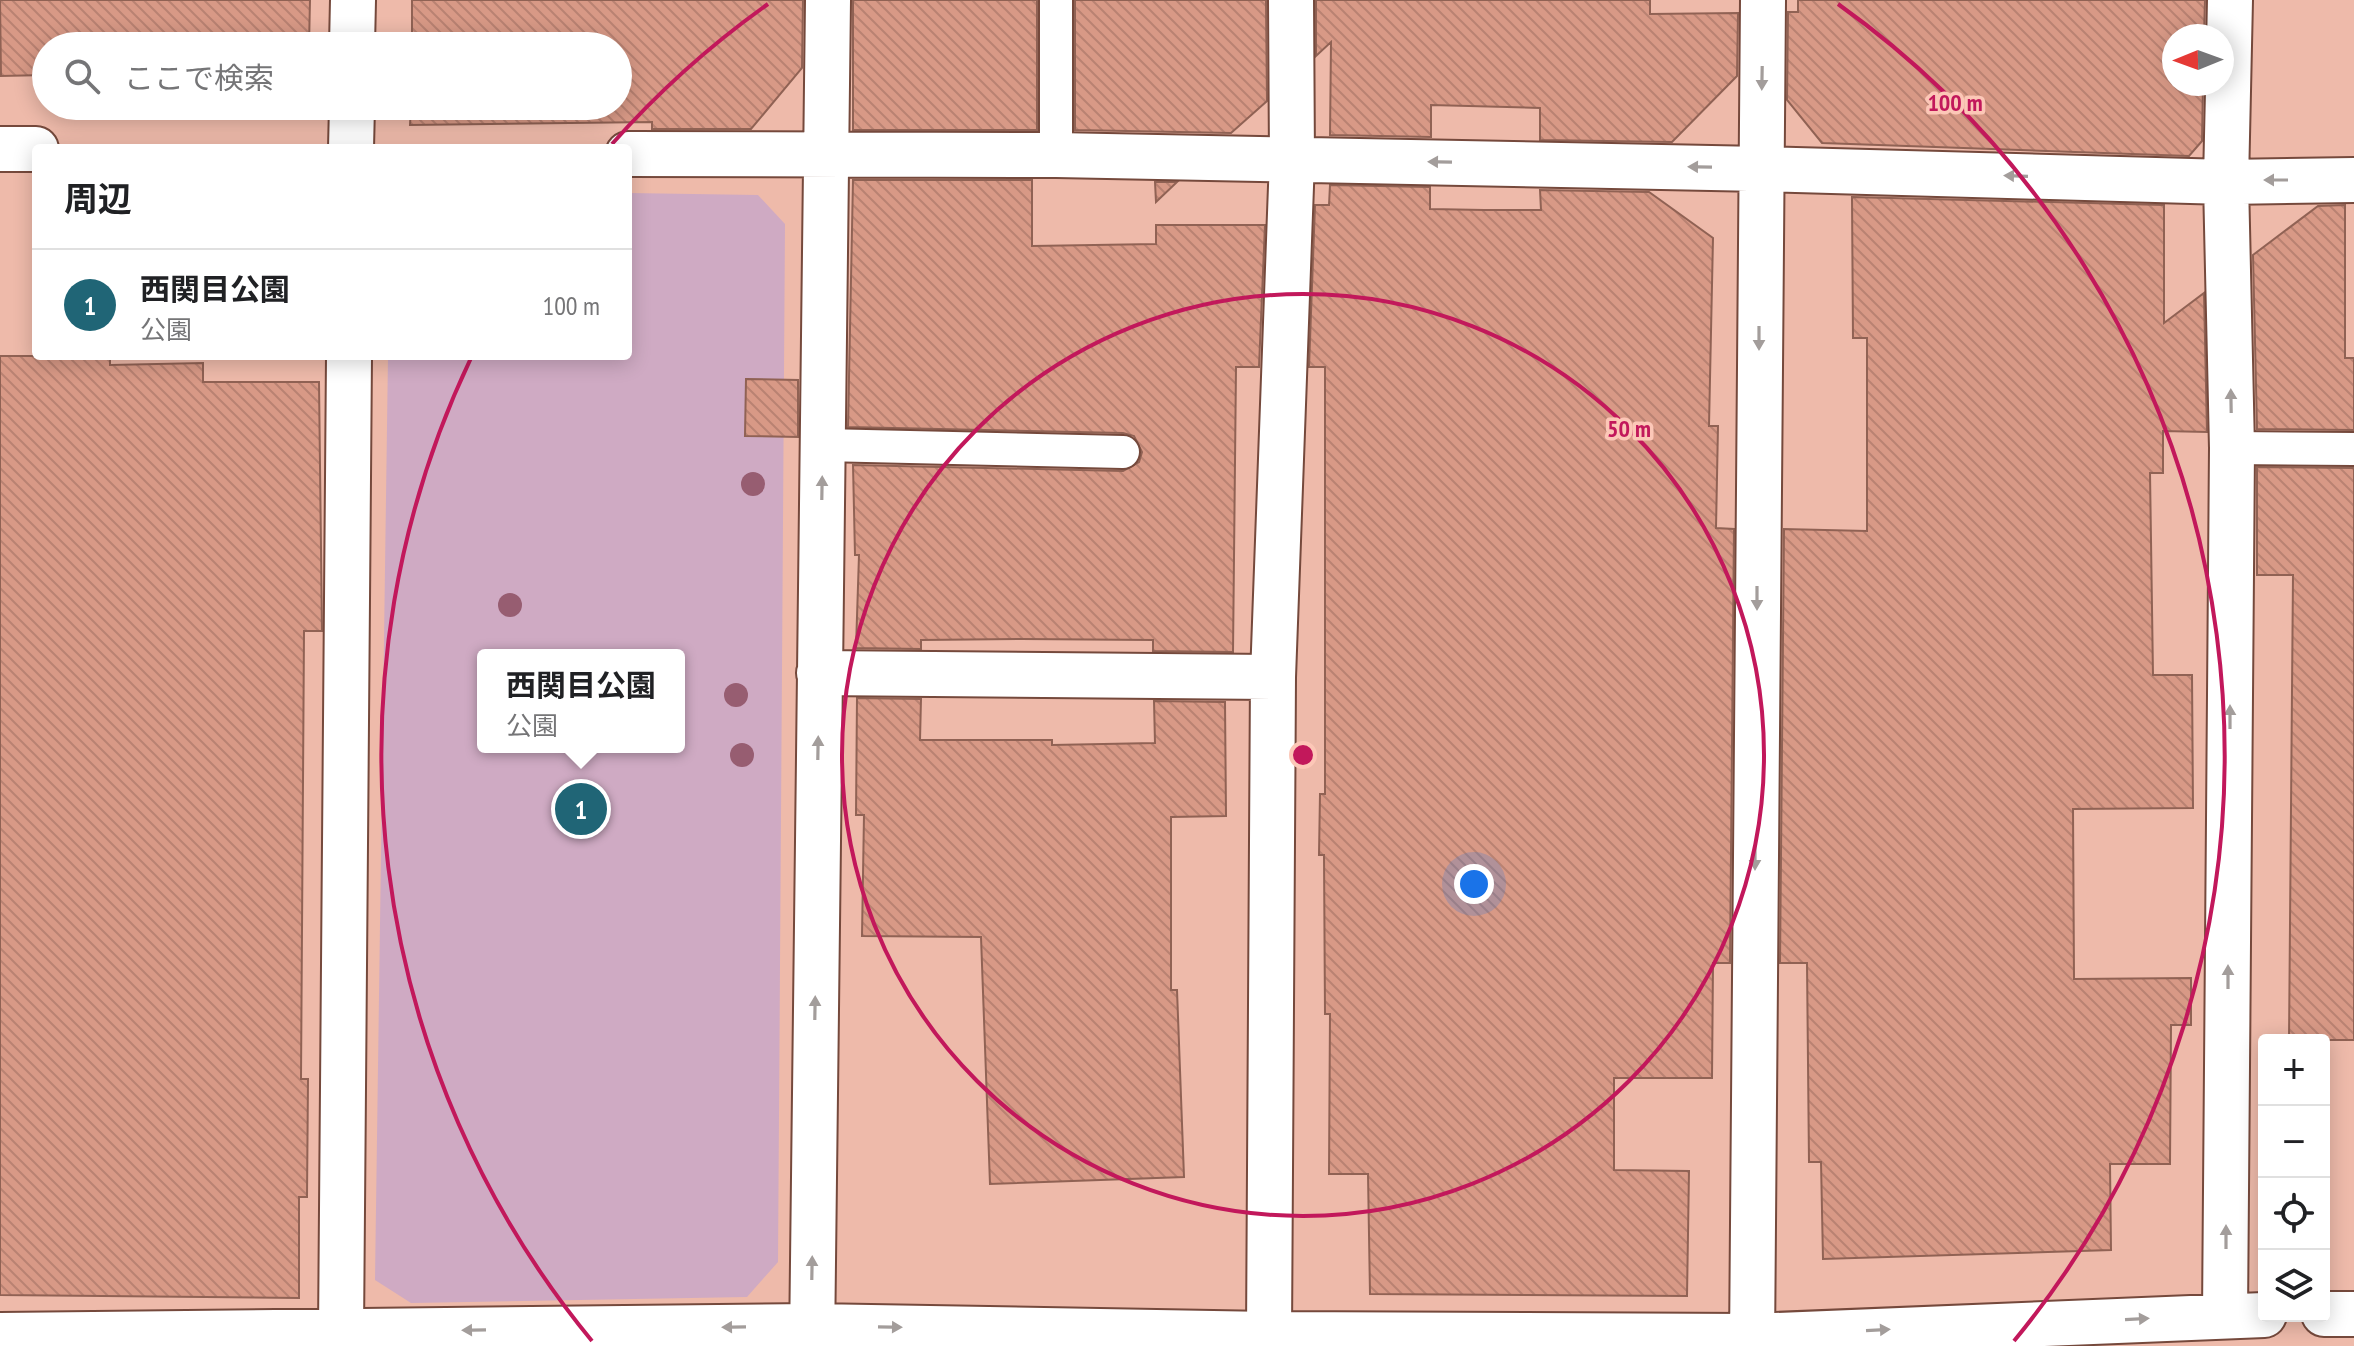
<!DOCTYPE html>
<html lang="ja">
<meta charset="utf-8">
<style>
body{margin:0;font-family:"PT Sans Narrow","Noto Sans JP",sans-serif;background:#f6f6f6;color:#202124}
.controls{position:absolute;right:24px;bottom:24px;display:grid;overflow:hidden;border-radius:8px;box-shadow:0 4px 20px #0003}
.controls button{width:72px;height:72px;display:grid;place-items:center;padding:0;border:0;border-bottom:2px solid #e0e0e0;background:#fff;color:#202124;font:40px sans-serif}
.compass{position:absolute;left:2162px;top:24px;width:72px;height:72px;border-radius:50%;background:#fff;box-shadow:0 4px 20px #0003;rotate:269deg}
.you{position:absolute;left:1474px;top:884px;width:28px;height:28px;margin:-20px;border:6px solid #fff;border-radius:50%;background:#1a73e8;box-shadow:0 0 0 12px #1a73e833}
.badge{display:grid;place-items:center;width:52px;height:52px;border-radius:50%;background:#206576;color:#fff;font-size:26px;font-weight:700}
.pin{position:absolute;translate:-50% -50%;border:4px solid #fff;box-shadow:0 2px 8px #0006}
.popup{position:absolute;left:477px;top:649px;width:208px;height:104px;box-sizing:border-box;display:grid;place-content:center;border-radius:8px;background:#fff;filter:drop-shadow(0 2px 6px #0005);font-size:26px;white-space:nowrap;color:#757577}
.popup b{font-size:30px;color:#202124}
.popup::after{content:'';position:absolute;left:50%;top:100%;margin-left:-16px;border:16px solid transparent;border-top-color:#fff}
.list{margin:0;padding:0;list-style:none}
h2{display:flex;justify-content:space-between;align-items:center;height:104px;margin:0;padding:0 32px;font-size:34px}
h2 small{font-size:26px;font-weight:400;color:#757577}
.list li{display:grid;grid-template-columns:52px 1fr auto;gap:24px;align-items:center;box-sizing:border-box;height:112px;padding:0 32px;border-top:2px solid #e0e0e0}
.list b{display:block;font-size:30px;white-space:nowrap}
.list p{margin:0;font-size:26px;white-space:nowrap;color:#757577}
.list em{font-size:26px;font-style:normal;color:#757577}
.icon{flex:none;width:44px;height:44px;fill:none;stroke:currentColor;stroke-width:2;stroke-linecap:round;stroke-linejoin:round}
.map{position:relative;flex:none;width:2354px;height:1346px;overflow:hidden}
.search{position:absolute;background:#fff;box-shadow:0 4px 20px #0003;left:32px;top:32px;width:600px;height:88px;display:flex;align-items:center;gap:20px;box-sizing:border-box;padding:0 28px;border-radius:44px;color:#757577;font-size:30px}
.panel{position:absolute;background:#fff;box-shadow:0 4px 20px #0003;left:32px;top:144px;width:600px;height:216px;border-radius:8px}
.map>svg:first-child{display:block}
.green{fill:#cfaac3;fill-rule:evenodd}
.building{fill:url(#building-back-hatch);stroke:#906254;stroke-width:2}
.lines{fill:none;stroke-linecap:round;stroke-linejoin:round}
.lane-casing{stroke:#75493c;stroke-width:36}
.street-casing{stroke:#75493c;stroke-width:48}
.lane{stroke:#fff;stroke-width:32}
.street{stroke:#fff;stroke-width:44}
.tree{fill:#975d71}
.oneway{fill:#a39d9b}
.ring{fill:none;stroke:#c2185b;stroke-width:4}
.centre{fill:#c2185b;stroke:#fcc7b7;stroke-width:4}
.ring-label{font-size:24px;text-anchor:middle;font-weight:bold;fill:#c2185b;stroke:#fcc7b7;stroke-width:7;stroke-linejoin:round;paint-order:stroke}
</style>
<div class="map">
<svg width="2354" height="1346" viewBox="0 0 2354 1346">
<defs>
<pattern id="building-back-hatch" width="6" height="6" patternUnits="userSpaceOnUse" patternTransform="scale(2)"><rect width="6" height="6" fill="#d89986"/><path d="M-1 5l2 2M0 0l6 6M5-1l2 2" fill="none" stroke="#b98272"/></pattern>
</defs>
<rect width="100%" height="100%" fill="#eebaaa"/>
<path class="green" d="M628 193 758 195 785 224 778 1262 747 1297 411 1303 375 1280 388 356H628ZM483 655H679V747H483Z"/>
<path class="building" d="M0 0H310L309 46H46V75L1 76Z
M412 0H803L802 68 751 129H652V122L410 125 411 106H618V46H412Z
M853 0H1037V130H853Z
M1075 0H1266L1267 101 1231 133 1075 130Z
M1316 0H1650V14L1738 13 1737 76 1672 142 1540 140V108L1431 105V137L1330 135 1331 42 1316 56Z
M1798 0H2205L2204 36H2174V84H2203L2202 141 2189 156 1822 143 1787 100 1788 12H1798Z
M853 180H1032V246L1156 244V225H1265L1259 367H1236L1233 652 1153 651V640L1021 639 921 640V649L856 648 859 555H855L853 465 1123 471 1139 462 1142 452 1134 436 1123 433 848 427Z
M1155 182H1177L1156 202Z
M1330 185 1430 187V209L1484 210H1541L1540 190 1649 192 1713 238 1709 426H1718L1716 528 1734 529 1730 963H1713L1712 1078H1614V1170L1689 1171 1687 1296 1370 1294 1368 1174H1329L1330 1014H1325L1324 855H1319L1320 794H1325V367H1309L1315 205H1329Z
M1852 197 2164 205V323L2204 293 2207 432 2163 431V473H2150L2153 675H2192L2193 808 2073 809 2074 979 2191 978V1025H2171L2170 1164H2110L2111 1250 1823 1259 1821 1162H1809L1807 963H1780L1784 529 1867 531V338H1853Z
M2345 205V358H2354V430L2257 429 2253 255 2318 206Z
M0 356H110V365L203 363V382H319L322 631H304L301 1079H308L307 1197H299V1298L0 1295Z
M746 379 798 380V437L745 436Z
M2257 467 2354 468V1040H2289L2293 575H2257Z
M857 698 921 699 920 740H1052V745L1155 743 1154 701 1225 702 1226 816 1171 817V990H1177L1184 1177 990 1184 981 937 862 936 864 815H856Z"/>
<g class="lines">
<defs>
<path id="lane" d="M1056 0V155
M823 445 1123 452
M2232 448 2354 449"/>
<path id="street" d="M352 46 353 0
M351 148 352 106
M0 149H36
M628 154 1056 155 1761 169 2226 182 2354 180
M819 673 1273 677
M2324 1314H2354
M2225 1315 2232 448 2226 182 2230 0
M341 1332 349 356
M1269 1334 1273 677 1292 159 1291 0
M0 1335 812 1326 1269 1334 1751 1336 2264 1315
M812 1346 828 0
M1752 1346 1763 0"/>
</defs>
<use href="#lane" class="lane-casing"/>
<use href="#street" class="street-casing"/>
<use href="#lane" class="lane"/>
<use href="#street" class="street"/>
</g>
<g class="tree">
<circle cx="753" cy="484" r="12"/>
<circle cx="510" cy="605" r="12"/>
<circle cx="736" cy="695" r="12"/>
<circle cx="742" cy="755" r="12"/>
</g>
<defs><path id="oneway-solid" d="M-6-.8H1V-3.2L6.5 0L1 3.2V.8H-6Z" transform="scale(2)"/></defs>
<g class="oneway">
<use href="#oneway-solid" transform="translate(1762 78) rotate(91)"/>
<use href="#oneway-solid" transform="translate(1440 162) rotate(-179)"/>
<use href="#oneway-solid" transform="translate(1700 167) rotate(-179)"/>
<use href="#oneway-solid" transform="translate(2016 176) rotate(-178)"/>
<use href="#oneway-solid" transform="translate(2276 180) rotate(180)"/>
<use href="#oneway-solid" transform="translate(1759 338) rotate(90)"/>
<use href="#oneway-solid" transform="translate(2231 401) rotate(-91)"/>
<use href="#oneway-solid" transform="translate(822 488) rotate(-89)"/>
<use href="#oneway-solid" transform="translate(1757 598) rotate(90)"/>
<use href="#oneway-solid" transform="translate(2230 717) rotate(-90)"/>
<use href="#oneway-solid" transform="translate(818 748) rotate(-89)"/>
<use href="#oneway-solid" transform="translate(1755 858) rotate(90)"/>
<use href="#oneway-solid" transform="translate(2228 977) rotate(-90)"/>
<use href="#oneway-solid" transform="translate(815 1008) rotate(-89)"/>
<use href="#oneway-solid" transform="translate(2226 1237) rotate(-90)"/>
<use href="#oneway-solid" transform="translate(812 1268) rotate(-89)"/>
<use href="#oneway-solid" transform="translate(2137 1319) rotate(-3)"/>
<use href="#oneway-solid" transform="translate(734 1327) rotate(179)"/>
<use href="#oneway-solid" transform="translate(890 1327) rotate(1)"/>
<use href="#oneway-solid" transform="translate(474 1330) rotate(179)"/>
<use href="#oneway-solid" transform="translate(1878 1330) rotate(-3)"/>
</g>
<g class="ring">
<circle cx="1303" cy="755" r="461"/>
<path d="M592 1341A922 922 0 0 1 471 358M612 144A922 922 0 0 1 768 4M1838 4A922 922 0 0 1 2014 1341"/>
</g>
<circle cx="1303" cy="755" r="12" class="centre"/>
<g class="ring-label">
<text x="1955" y="111">100 m</text>
<text x="1629" y="437">50 m</text>
</g>
</svg>
<div class="controls">
<button>+</button>
<button>−</button>
<button><svg class="icon" aria-label="locate" viewBox="0 0 24 24"><circle cx="12" cy="12" r="6"/><path d="M12 2v4M12 18v4M2 12h4M18 12h4"/></svg></button>
<button><svg class="icon" aria-label="layers" viewBox="0 0 24 24"><path d="M12 4l9 5-9 5-9-5zM3 14l9 5 9-5"/></svg></button>
</div>
<svg class="compass" viewBox="-18 -18 36 36"><path d="M0-13l5 13h-10z" fill="#e53935"/><path d="M0 13l5-13h-10z" fill="#757577"/></svg>
<div class="you"></div>
<div class="pin badge" style="left:581px;top:809px">1</div>
<div class="popup"><b>西関目公園</b>公園</div>
<div class="search"><svg class="icon" aria-label="search" viewBox="0 0 24 24"><circle cx="10" cy="10" r="6"/><path d="M15 15l6 6"/></svg>ここで検索</div>
<section class="panel">
<h2>周辺<small></small></h2>
<ul class="list">
<li><span class="badge">1</span><div><b>西関目公園</b><p>公園</p></div><em>100 m</em></li>
</ul>
</section>
</div>
